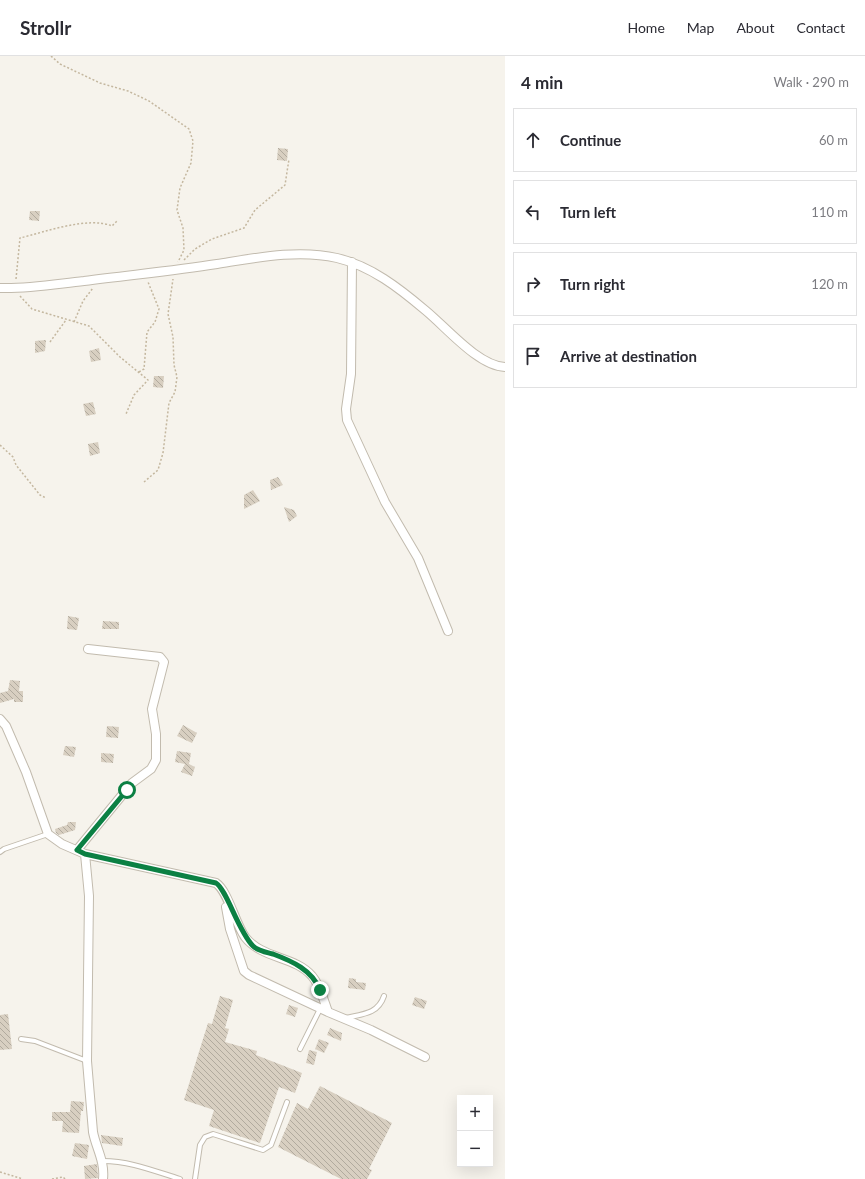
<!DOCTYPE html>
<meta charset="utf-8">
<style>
body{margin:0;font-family:Lato,sans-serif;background:#f7f7f7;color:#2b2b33}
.controls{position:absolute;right:12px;bottom:12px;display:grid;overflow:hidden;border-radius:0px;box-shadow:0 4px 16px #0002}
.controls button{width:36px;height:36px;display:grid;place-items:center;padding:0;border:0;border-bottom:1px solid #e1e1e2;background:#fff;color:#2b2b33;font:20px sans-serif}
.stop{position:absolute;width:12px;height:12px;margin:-9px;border:3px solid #0b8043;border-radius:50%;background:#fff}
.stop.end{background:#0b8043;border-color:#fff;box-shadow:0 1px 4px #0008}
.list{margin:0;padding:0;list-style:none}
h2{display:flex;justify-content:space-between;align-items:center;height:52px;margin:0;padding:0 16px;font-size:17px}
h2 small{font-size:13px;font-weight:400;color:#7c7c81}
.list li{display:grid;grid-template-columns:26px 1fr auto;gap:12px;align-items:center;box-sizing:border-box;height:64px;margin:0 8px 8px;padding:0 8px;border:1px solid #e1e1e2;border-radius:0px}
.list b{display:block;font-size:15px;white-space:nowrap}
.list em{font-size:13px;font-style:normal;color:#7c7c81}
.icon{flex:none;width:22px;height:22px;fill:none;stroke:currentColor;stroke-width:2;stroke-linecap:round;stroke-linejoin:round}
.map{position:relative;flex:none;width:505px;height:1123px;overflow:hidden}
header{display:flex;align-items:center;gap:24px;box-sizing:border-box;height:56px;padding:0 20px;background:#fff;border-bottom:1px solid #e1e1e2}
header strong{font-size:19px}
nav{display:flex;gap:22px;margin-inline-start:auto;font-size:14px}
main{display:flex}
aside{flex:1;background:#fff}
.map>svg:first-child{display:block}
.building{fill:url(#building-back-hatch)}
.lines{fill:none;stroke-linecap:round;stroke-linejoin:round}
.lane-casing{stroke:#c2bbae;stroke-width:6}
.street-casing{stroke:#c2bbae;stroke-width:10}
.path{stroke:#c4b79f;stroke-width:1.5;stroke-dasharray:2 2;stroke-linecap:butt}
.lane{stroke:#fff;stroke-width:4}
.street{stroke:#fff;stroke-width:8}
.route{stroke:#0b8043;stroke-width:5}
</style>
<header>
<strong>Strollr</strong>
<nav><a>Home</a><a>Map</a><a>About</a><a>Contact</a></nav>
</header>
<main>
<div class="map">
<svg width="505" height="1123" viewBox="0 0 505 1123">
<defs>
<pattern id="building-back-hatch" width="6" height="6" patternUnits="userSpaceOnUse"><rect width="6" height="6" fill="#d8cfc1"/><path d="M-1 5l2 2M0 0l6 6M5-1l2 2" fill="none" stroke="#b1aa9e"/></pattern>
</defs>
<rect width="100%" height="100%" fill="#f6f3ec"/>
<path class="building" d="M278 92 288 93 287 105 277 104Z
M30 155H40L39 165 29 164Z
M46 284 45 295 35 297V285Z
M99 292 101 304 91 306 89 295Z
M154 320H164L163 332 153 331Z
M93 346 96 358 86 360 83 348Z
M98 386 100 397 90 400 88 388Z
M278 421 283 429 271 434 270 424Z
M253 434 260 445 244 453V439Z
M284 451 294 454 297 460 289 466Z
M68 560 79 562 77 574 67 573Z
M103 565 119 566V573H102Z
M10 624 20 625 19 635H23V646H14V643L0 647V637L8 635Z
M183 669 197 677 192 687 177 680Z
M107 670 119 671 118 682 106 681Z
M65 690 76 691 74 701 63 699Z
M177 695 191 697 189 708 195 711 192 720 181 716 185 708 175 706Z
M101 697 114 698 113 707 101 706Z
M68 766H76L75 774 59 779 56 777 55 773 67 769Z
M349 922 356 923V926L366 927 365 934 348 932Z
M220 940 233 944 225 972 229 973 225 986 257 995 256 999 302 1017 295 1037 279 1031 260 1087 209 1070 214 1054 184 1044 208 967 212 968Z
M415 941 427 945 424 953 412 949Z
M289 949 298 952 295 961 286 958Z
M8 958 12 993 0 994V959Z
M330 972 342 977 341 985 327 979Z
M319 983 329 987 324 997 315 993Z
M309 994 317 996 314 1009 306 1007Z
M320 1030 392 1067 369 1113 372 1114 367 1123H341L278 1091 297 1047 308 1053Z
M71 1045 84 1046 83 1055H81L79 1077 62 1076 63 1065H52V1056H70Z
M101 1079 123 1082 122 1090 102 1087Z
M75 1087 89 1089 87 1103 72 1100Z
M97 1108 98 1122 85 1123 84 1110Z"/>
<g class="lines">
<defs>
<path id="lane" d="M0 796 4 793 48 778
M345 962C363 958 378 958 384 940
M21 983 35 985 87 1005
M300 993 320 953
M103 1105C130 1105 154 1115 180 1123
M195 1123 200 1089 205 1081 213 1078 263 1094 271 1089 287 1046"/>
<path id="street" d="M352 206 351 318 346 353 347 364 385 446 418 502 448 575
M0 232C28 233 56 228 84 225 129 219 173 215 217 208 255 202 298 193 337 202 371 210 399 232 425 254 446 271 478 310 505 311
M0 663 6 670 26 716 48 778 62 788 85 798 216 827C228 835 235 867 245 881 262 903 295 900 312 920 320 929 324 945 328 956L371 974 425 1001
M77 794 132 727 151 713 156 704V678L152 653 164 606 160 601 88 593
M85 798 89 840 87 1005 93 1076C96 1092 105 1105 103 1123
M226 851 230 873 244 915 249 919 328 956"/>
</defs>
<use href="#lane" class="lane-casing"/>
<use href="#street" class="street-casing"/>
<path class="path" d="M51 0 60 8 100 27 128 35 149 45 189 73 193 85 191 107 180 132 177 154 183 172 184 194 178 206
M184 204 195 193 212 183 244 172 255 154 285 129 289 103
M16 223 20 182C45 176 88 160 112 170L117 165
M20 240 32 253 89 270 120 301 148 324 134 339 126 358
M74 266 83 245 93 232
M50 286 66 264
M139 316 144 313 147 276 155 266 159 253 148 226
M0 389 13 401 16 409 40 439 46 442
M144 426 158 414 163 397 169 347 175 336 177 321 174 309 173 281 168 258 173 223
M0 1116 23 1123
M52 1123 63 1121 65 1123"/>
<use href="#lane" class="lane"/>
<use href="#street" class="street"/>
</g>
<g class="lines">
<path class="route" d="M127 734 77 794 85 798 216 827C227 834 238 875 253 890 258 895 266 896 273 898 292 905 312 914 320 934"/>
</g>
</svg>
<div class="controls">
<button>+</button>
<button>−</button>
</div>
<div class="stop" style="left:127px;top:734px"></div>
<div class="stop end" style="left:320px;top:934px"></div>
</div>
<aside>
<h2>4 min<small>Walk · 290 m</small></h2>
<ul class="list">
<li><svg class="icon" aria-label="ahead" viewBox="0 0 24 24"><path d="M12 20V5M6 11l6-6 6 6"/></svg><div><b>Continue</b></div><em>60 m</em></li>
<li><svg class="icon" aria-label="left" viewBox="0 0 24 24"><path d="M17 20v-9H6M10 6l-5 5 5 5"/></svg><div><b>Turn left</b></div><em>110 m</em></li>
<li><svg class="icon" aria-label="right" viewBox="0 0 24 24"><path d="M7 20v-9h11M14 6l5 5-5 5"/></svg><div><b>Turn right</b></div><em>120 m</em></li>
<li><svg class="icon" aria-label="arrive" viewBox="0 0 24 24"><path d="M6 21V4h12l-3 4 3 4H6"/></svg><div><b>Arrive at destination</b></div></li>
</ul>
</aside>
</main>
